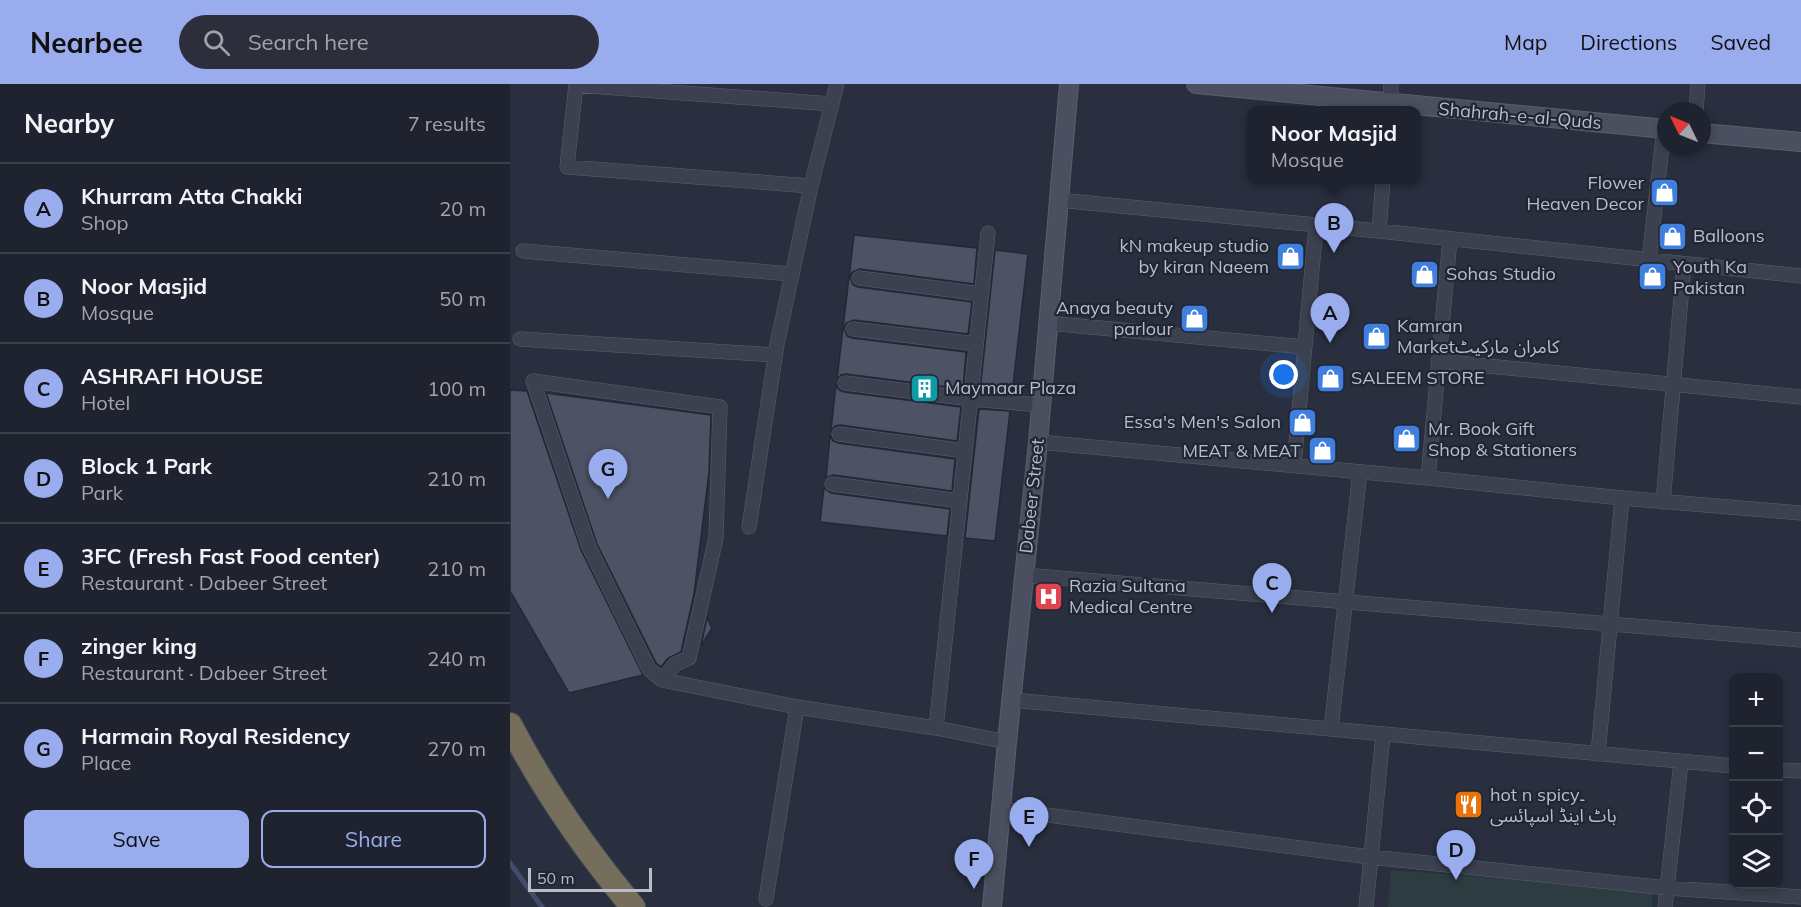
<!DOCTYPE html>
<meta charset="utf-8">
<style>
body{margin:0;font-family:Mulish,"Noto Sans Arabic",sans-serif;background:#2c2f3b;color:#f1f3f6}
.controls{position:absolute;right:18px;bottom:18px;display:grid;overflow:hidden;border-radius:12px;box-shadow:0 3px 9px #0003}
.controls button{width:54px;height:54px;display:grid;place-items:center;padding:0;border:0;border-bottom:2px solid #3c404b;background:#1f232f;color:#f1f3f6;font:30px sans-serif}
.compass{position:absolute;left:1147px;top:18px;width:54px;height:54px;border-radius:50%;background:#1f232f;box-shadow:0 3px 9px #0003;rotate:313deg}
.scale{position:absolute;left:18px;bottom:15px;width:124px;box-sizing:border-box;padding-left:6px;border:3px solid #b9bdc9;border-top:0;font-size:16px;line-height:21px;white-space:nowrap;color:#b9bdc9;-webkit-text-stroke:4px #212634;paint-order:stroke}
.you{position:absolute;left:774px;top:291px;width:21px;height:21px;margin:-15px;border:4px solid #fff;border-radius:50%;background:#1a73e8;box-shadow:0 0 0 9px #1a73e833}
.badge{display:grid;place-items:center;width:39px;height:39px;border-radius:50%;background:#99adee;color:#111;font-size:20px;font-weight:700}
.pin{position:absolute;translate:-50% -50px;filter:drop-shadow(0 2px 3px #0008)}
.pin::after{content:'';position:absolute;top:32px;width:21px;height:18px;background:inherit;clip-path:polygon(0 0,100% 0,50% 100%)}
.popup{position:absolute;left:737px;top:22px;width:174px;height:78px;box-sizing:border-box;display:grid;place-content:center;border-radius:12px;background:#1f232f;filter:drop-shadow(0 2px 4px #0005);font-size:20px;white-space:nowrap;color:#a1a4aa}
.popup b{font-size:22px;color:#f1f3f6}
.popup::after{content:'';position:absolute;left:50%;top:100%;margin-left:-12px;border:12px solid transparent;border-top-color:#1f232f}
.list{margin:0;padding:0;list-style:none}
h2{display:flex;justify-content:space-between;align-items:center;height:78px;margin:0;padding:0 24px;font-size:26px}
h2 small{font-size:20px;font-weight:400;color:#a1a4aa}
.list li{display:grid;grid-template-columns:39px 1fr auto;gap:18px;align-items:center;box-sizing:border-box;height:90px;padding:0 24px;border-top:2px solid #3c404b}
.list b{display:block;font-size:22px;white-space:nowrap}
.list p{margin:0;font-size:20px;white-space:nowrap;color:#a1a4aa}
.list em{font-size:20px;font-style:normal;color:#a1a4aa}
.actions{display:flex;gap:12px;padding:18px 24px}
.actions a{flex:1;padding:14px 0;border:2px solid #99adee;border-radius:12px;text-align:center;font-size:21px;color:#99adee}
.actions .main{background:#99adee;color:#111}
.icon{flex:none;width:33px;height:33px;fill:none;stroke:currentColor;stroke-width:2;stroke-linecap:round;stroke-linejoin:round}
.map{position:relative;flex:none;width:1291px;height:823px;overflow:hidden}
header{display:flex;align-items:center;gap:36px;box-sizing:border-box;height:84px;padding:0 30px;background:#99adee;color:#111}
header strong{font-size:28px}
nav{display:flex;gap:33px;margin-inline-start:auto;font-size:21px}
.search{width:420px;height:54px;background:#2c2f3b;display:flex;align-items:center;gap:15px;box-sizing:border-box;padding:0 21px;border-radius:33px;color:#a1a4aa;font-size:22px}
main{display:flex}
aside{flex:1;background:#1f232f}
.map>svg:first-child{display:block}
.green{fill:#2c3c41}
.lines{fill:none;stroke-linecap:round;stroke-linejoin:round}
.stream{stroke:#424c68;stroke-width:5}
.building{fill:#4d5365;stroke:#232836;stroke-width:1.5}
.street-casing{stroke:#5a5f6c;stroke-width:15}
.secondary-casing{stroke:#5a5f6c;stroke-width:20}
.highway-casing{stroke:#474c59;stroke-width:26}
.street{stroke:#3c414f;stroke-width:14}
.secondary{stroke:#4b5061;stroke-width:18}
.highway{stroke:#746e5a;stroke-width:24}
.labels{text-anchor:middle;stroke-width:4.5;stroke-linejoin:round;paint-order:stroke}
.street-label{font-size:18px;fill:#b9bdc9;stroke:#212634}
.poi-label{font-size:18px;fill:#b9bdc9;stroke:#212634;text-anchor:start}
</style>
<header>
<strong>Nearbee</strong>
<div class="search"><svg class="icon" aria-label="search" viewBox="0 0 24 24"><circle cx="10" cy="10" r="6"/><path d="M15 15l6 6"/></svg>Search here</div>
<nav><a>Map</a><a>Directions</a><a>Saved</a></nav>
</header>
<main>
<aside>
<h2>Nearby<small>7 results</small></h2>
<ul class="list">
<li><span class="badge">A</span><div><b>Khurram Atta Chakki</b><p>Shop</p></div><em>20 m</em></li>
<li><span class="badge">B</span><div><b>Noor Masjid</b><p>Mosque</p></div><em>50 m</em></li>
<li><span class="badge">C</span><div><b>ASHRAFI HOUSE</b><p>Hotel</p></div><em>100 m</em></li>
<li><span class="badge">D</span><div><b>Block 1 Park</b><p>Park</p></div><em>210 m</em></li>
<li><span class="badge">E</span><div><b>3FC (Fresh Fast Food center)</b><p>Restaurant · Dabeer Street</p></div><em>210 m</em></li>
<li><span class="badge">F</span><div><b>zinger king</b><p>Restaurant · Dabeer Street</p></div><em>240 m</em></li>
<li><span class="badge">G</span><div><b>Harmain Royal Residency</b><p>Place</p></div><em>270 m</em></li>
</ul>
<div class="actions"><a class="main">Save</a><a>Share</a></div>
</aside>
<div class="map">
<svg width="1291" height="823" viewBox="0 0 1291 823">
<rect width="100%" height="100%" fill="#292f3f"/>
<path class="green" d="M881 786 1143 806 1142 823H878Z"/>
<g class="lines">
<path class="stream" d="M0 779 32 823"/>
</g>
<path class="building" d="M344 151 467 164 464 200 350 185 342 188 340 193 343 201 348 203 462 218 458 250 344 236 336 239 334 244 337 252 342 254 456 268 453 305 336 290 331 291 327 295Z
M485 166 518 170 502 310 470 307Z
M326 301 329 306 334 308 451 323 447 357 330 341 325 342 321 346Z
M0 306 17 307 71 466 133 591 59 609 0 507Z
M36 309 201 331 199 388 184 510 171 568 158 574 151 583 146 579 87 460Z
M469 325 500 327 485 457 455 454Z
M320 352 323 357 328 359 445 375 442 407 323 391 316 394Z
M314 404 321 409 440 425 437 452 310 438Z
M197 534 202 544 191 562Z"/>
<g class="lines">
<defs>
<path id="street" d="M66 0 57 83 301 102
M66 1 322 20
M880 27 881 0
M1186 27 1188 0
M548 116 869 147 1291 192
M869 147 873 96
M13 167 282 190
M1139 176 1154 45
M349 194 471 210
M537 239 795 263
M343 245 466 260
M10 255 265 271
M928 277 1291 313
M335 299 461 315 530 321
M329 350 455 367
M528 358 918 394 1112 414 1291 429
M784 381 806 142
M918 394 940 155
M322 400 450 417
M1153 418 1174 180
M239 443 267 260 301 102 327 0
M514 491 1291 556
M152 596 165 580 179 574 206 454 210 323 23 297 79 463 139 585 152 596 287 623 426 644 497 658
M502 616 1224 682
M426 644 478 149
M821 645 850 388
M1088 670 1112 414
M1268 686 1291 687
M491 725 860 773 1157 804 1291 813
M256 815 287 623
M856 823 873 651
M1155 823 1171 678"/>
<path id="secondary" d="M686 0 1156 45
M1192 49 1291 58
M482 823 497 658 528 358 559 0"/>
<path id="highway" d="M0 641C34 706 76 767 123 823"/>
</defs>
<use href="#street" class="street-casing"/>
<use href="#secondary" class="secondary-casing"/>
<use href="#highway" class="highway-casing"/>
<use href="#street" class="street"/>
<use href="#secondary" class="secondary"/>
<use href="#highway" class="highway"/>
</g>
<defs>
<symbol id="shop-square" viewBox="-11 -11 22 22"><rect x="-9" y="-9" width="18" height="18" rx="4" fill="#3f7fe0" stroke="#212634"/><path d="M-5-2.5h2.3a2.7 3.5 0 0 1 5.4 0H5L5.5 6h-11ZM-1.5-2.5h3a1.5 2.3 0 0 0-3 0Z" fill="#fff"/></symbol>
<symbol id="building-square" viewBox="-11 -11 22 22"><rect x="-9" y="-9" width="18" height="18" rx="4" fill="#0f9aa8" stroke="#212634"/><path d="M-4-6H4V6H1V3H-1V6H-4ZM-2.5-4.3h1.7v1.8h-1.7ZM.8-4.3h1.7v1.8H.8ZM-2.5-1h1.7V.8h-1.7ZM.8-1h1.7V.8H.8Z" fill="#fff"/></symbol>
<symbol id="hospital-square" viewBox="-11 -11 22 22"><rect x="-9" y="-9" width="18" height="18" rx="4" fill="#e0444e" stroke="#212634"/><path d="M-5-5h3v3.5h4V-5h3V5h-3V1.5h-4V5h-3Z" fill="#fff"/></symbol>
<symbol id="restaurant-square" viewBox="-11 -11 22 22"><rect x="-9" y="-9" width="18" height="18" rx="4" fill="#e8710a" stroke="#212634"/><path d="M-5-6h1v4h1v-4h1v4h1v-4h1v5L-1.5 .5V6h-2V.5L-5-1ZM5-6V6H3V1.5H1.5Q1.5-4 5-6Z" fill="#fff"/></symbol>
</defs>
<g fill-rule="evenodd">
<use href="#shop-square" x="1138" y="92" width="33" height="33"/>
<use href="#shop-square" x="1146" y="136" width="33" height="33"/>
<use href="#shop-square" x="764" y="156" width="33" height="33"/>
<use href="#shop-square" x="898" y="174" width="33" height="33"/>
<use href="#shop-square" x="1126" y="176" width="33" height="33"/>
<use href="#shop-square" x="668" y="218" width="33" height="33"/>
<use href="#shop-square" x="850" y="236" width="33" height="33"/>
<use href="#shop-square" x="804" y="278" width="33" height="33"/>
<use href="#building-square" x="398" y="288" width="33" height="33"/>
<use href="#shop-square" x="776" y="322" width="33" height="33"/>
<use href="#shop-square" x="880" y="338" width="33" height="33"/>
<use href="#shop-square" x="796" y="350" width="33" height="33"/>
<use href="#hospital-square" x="522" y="496" width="33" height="33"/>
<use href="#restaurant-square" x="942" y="704" width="33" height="33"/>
</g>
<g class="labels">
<g class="street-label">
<text transform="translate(1010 32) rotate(5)" y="6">Shahrah-e-al-Quds</text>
<text transform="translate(522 412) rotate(-84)" y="6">Dabeer Street</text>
</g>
<g class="poi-label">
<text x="1134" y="105" text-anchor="end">Flower<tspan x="1134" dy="21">Heaven Decor</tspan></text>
<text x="1183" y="158">Balloons</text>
<text x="759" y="168" text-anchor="end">kN makeup studio<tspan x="759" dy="21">by kiran Naeem</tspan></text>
<text x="1163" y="189">Youth Ka<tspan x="1163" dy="21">Pakistan</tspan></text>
<text x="936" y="196">Sohas Studio</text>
<text x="663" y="230" text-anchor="end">Anaya beauty<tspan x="663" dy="21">parlour</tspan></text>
<text x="887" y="248">Kamran<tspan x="887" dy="21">Marketکامران مارکیٹ</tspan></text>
<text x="841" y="300">SALEEM STORE</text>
<text x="435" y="310">Maymaar Plaza</text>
<text x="771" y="344" text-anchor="end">Essa's Men's Salon</text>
<text x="918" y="351">Mr. Book Gift<tspan x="918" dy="21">Shop &amp; Stationers</tspan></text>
<text x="791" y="373" text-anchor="end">MEAT &amp; MEAT</text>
<text x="559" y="508">Razia Sultana<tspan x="559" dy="21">Medical Centre</tspan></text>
<text x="980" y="717">hot n spicy۔<tspan x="980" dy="21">ہاٹ اینڈ اسپائسی</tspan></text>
</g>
</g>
</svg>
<div class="controls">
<button>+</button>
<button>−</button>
<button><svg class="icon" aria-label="locate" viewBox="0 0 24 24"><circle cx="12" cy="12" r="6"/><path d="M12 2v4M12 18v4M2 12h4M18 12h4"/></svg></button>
<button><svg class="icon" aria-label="layers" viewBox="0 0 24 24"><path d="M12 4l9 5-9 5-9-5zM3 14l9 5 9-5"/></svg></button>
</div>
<svg class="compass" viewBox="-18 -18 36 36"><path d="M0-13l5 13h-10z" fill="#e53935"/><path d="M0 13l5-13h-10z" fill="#a1a4aa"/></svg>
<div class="scale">50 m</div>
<div class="you"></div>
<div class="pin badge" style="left:820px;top:259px">A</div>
<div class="pin badge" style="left:824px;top:169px">B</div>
<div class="popup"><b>Noor Masjid</b>Mosque</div>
<div class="pin badge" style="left:762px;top:529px">C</div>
<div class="pin badge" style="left:946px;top:796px">D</div>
<div class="pin badge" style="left:519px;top:763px">E</div>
<div class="pin badge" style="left:464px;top:805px">F</div>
<div class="pin badge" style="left:98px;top:415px">G</div>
</div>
</main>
